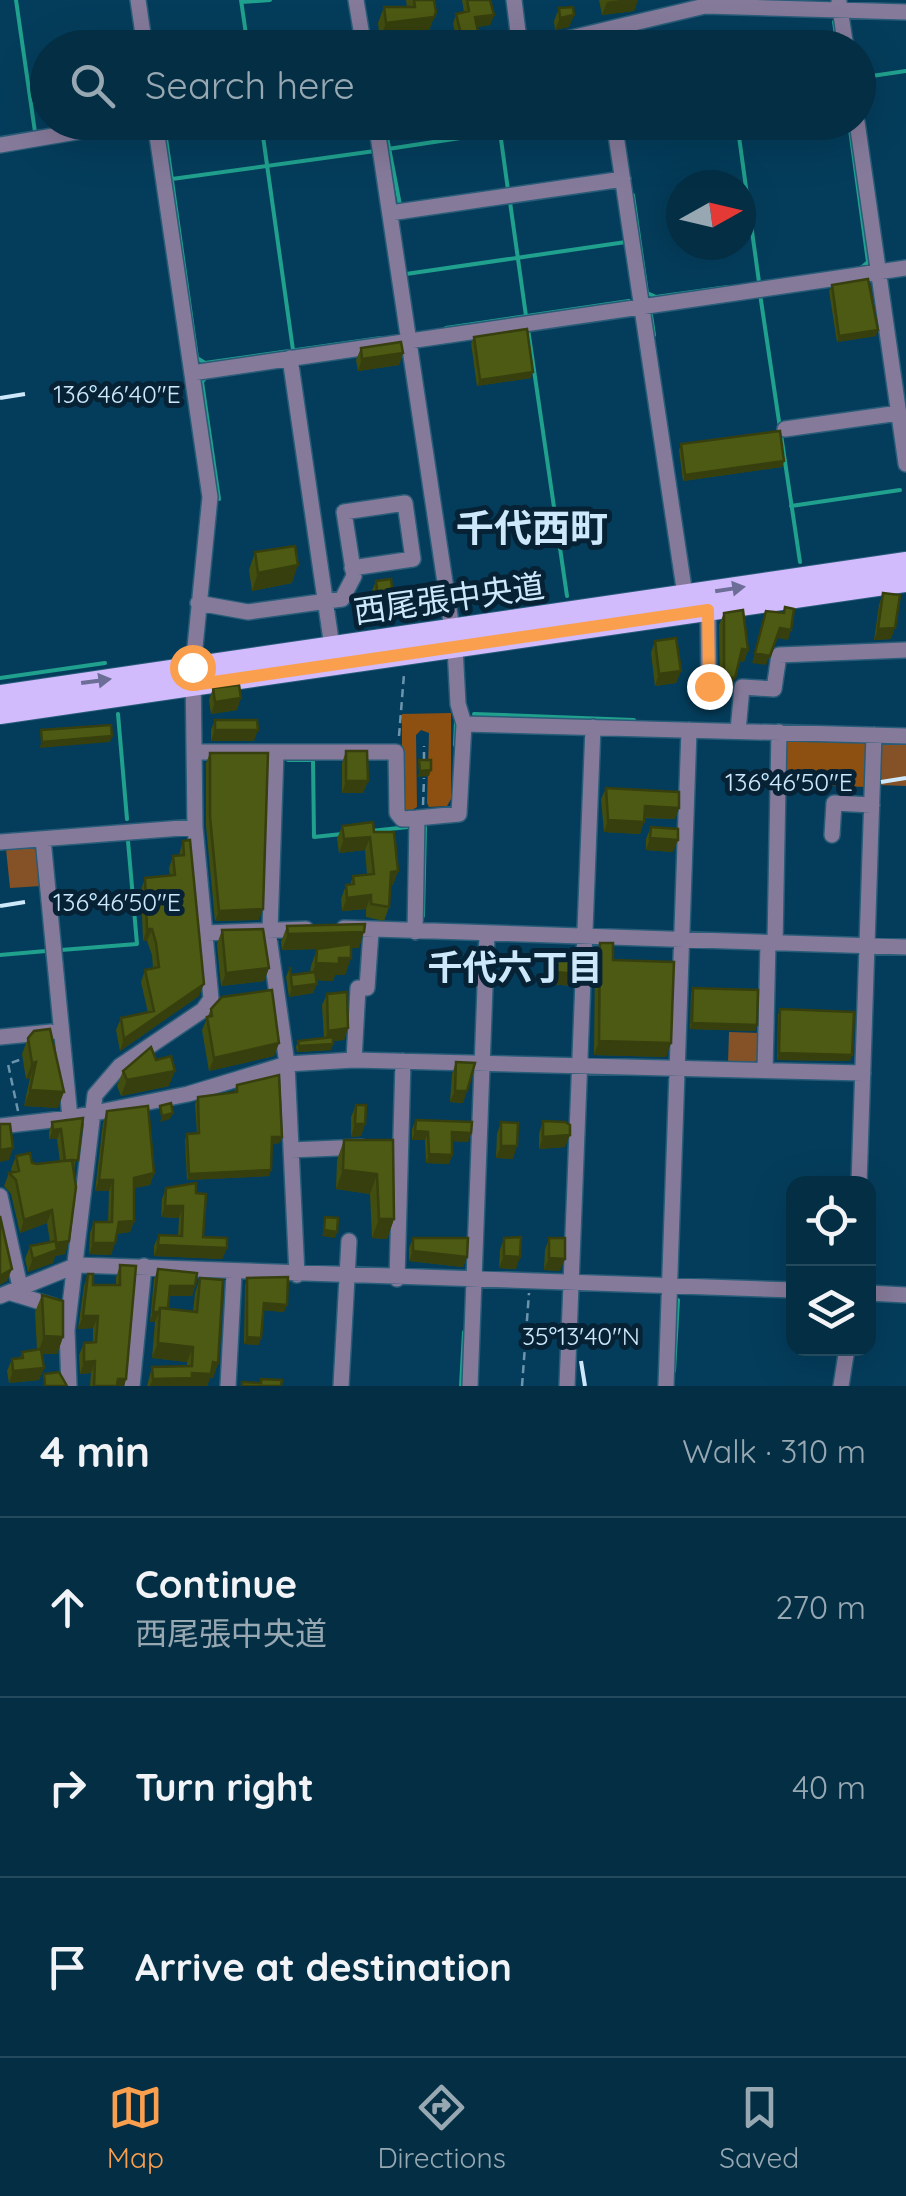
<!DOCTYPE html>
<meta charset="utf-8">
<style>
body{margin:0;font-family:Quicksand,"Noto Sans JP",sans-serif;background:#113a4f;color:#f1f3f6}
.controls{position:absolute;right:30px;bottom:30px;display:grid;overflow:hidden;border-radius:20px;box-shadow:0 10px 40px #0002}
.controls button{width:90px;height:90px;display:grid;place-items:center;padding:0;border:0;border-bottom:2px solid #244a5d;background:#032e44;color:#f1f3f6;font:50px sans-serif}
.compass{position:absolute;left:666px;top:170px;width:90px;height:90px;border-radius:50%;background:#032e44;box-shadow:0 10px 40px #0002;rotate:82deg}
.stop{position:absolute;width:30px;height:30px;margin:-22px;border:8px solid #fa9f4e;border-radius:50%;background:#fff}
.stop.end{background:#fa9f4e;border-color:#fff;box-shadow:0 2px 10px #0008}
.list{margin:0;padding:0;list-style:none}
h2{display:flex;justify-content:space-between;align-items:center;height:130px;margin:0;padding:0 40px;font-size:42px}
h2 small{font-size:32px;font-weight:400;color:#97a8b2}
.list li{display:grid;grid-template-columns:65px 1fr auto;gap:30px;align-items:center;box-sizing:border-box;height:180px;padding:0 40px;border-top:2px solid #244a5d}
.list b{display:block;font-size:38px;white-space:nowrap}
.list p{margin:0;font-size:32px;white-space:nowrap;color:#97a8b2}
.list em{font-size:32px;font-style:normal;color:#97a8b2}
.icon{flex:none;width:55px;height:55px;fill:none;stroke:currentColor;stroke-width:2;stroke-linecap:round;stroke-linejoin:round}
.map{position:relative;flex:none;width:906px;height:1386px;overflow:hidden}
.search{position:absolute;background:#032e44;box-shadow:0 10px 40px #0002;left:30px;right:30px;top:30px;height:110px;display:flex;align-items:center;gap:25px;box-sizing:border-box;padding:0 35px;border-radius:55px;color:#97a8b2;font-size:38px}
.sheet{height:670px;background:#032e44}
nav{display:flex;justify-content:space-around;align-items:center;box-sizing:border-box;height:140px;border-top:2px solid #244a5d;background:#032e44;font-size:28px;color:#97a8b2}
nav a{display:grid;justify-items:center;gap:5px}
nav .on{color:#fa9f4e}
.map>svg:first-child{display:block}
.green{fill:#845226}
.forest{fill:#8d5010}
.lines{fill:none;stroke-linecap:round;stroke-linejoin:round}
.stream{stroke:#20a18e;stroke-width:4}
.minor-casing{stroke:#285c78;stroke-width:18}
.major-casing{stroke:#285c78;stroke-width:22}
.path{stroke:#6c95ad;stroke-width:2.5;stroke-dasharray:8 5;stroke-linecap:butt}
.minor{stroke:#857a9a;stroke-width:15}
.major{stroke:#d1bbfc;stroke-width:20}
.wall{fill:#424d10}
.shaded-wall{fill:#363f0d}
.building{fill:#4d5a13;stroke:#363f0d;stroke-width:2.5}
.oneway{fill:#6c6e98}
.route{stroke:#fa9f4e;stroke-width:12}
.ticks{fill:none;stroke:#cee8fb;stroke-width:4}
.labels{text-anchor:middle;stroke-width:10;stroke-linejoin:round;paint-order:stroke}
.street-label{font-size:32px;fill:#cee8fb;stroke:#062234}
.neighbourhood-label{font-size:35px;font-weight:bold;fill:#cee8fb;stroke:#062234}
.quarter-label{font-size:38px;font-weight:bold;fill:#cee8fb;stroke:#062234}
.ticks-label{font-size:25px;text-anchor:middle;fill:#cee8fb;stroke:#062234;stroke-width:10;stroke-linejoin:round;paint-order:stroke}
</style>
<div class="map">
<svg width="906" height="1386" viewBox="0 0 906 1386">
<rect width="100%" height="100%" fill="#043d5b"/>
<path class="green" d="M884 741H906V786L878 785 880 747Z
M32 847 39 853 41 886 10 888 6 849Z
M729 1032 759 1033 758 1059 753 1064 728 1063Z"/>
<path class="forest" d="M451 713V799L447 806 429 807 427 803 429 733 421 730 416 735 417 807 409 812 402 808V714Z
M793 737 862 740 868 747 866 787 785 784 786 742Z"/>
<g class="lines">
<path class="stream" d="M16 0 35 132
M241 0 248 48
M242 2 270 0
M834 22 838 48
M610 48 614 35
M858 78 906 71
M261 122 293 350
M384 122 400 205
M737 122 759 282
M849 122 868 262 861 268
M165 131 197 358 205 363 381 338
M500 132 508 190
M388 149 565 122
M172 179 375 151
M633 195 647 293 656 297 728 287
M510 202 526 316
M406 274 626 242
M760 294 800 562
M651 315 654 335
M446 328 629 301
M528 329 567 596
M206 377 202 382 219 499
M791 506 900 490
M0 678 105 663
M118 714 127 819
M474 714 634 720
M455 745 456 720
M288 760H313L314 837 342 834
M371 831 408 827
M423 916 425 827
M61 950 137 944 128 841
M0 955 46 951
M674 1371 678 1300
M461 1386 464 1332"/>
<defs>
<path id="minor" d="M138 0 145 48
M356 0 364 48
M514 0 520 48
M839 2 846 48
M529 48 705 6 906 12
M376 122 452 629
M614 122 685 595
M857 122 906 464
M0 145 135 122
M390 213 623 179
M290 358 332 647
M192 373 906 268
M785 429 899 413
M198 603 248 612 342 599 354 576 344 512 405 503 413 559 352 568
M708 611 709 687
M464 724 906 736
M738 731 742 687 774 689 779 655 906 650
M194 752H396L397 813 402 819 417 818
M832 835 834 803 872 805
M43 839 70 1118
M0 842 195 827
M344 928 906 947
M268 930 287 1064 297 1275
M270 930 276 753
M415 932 417 818 459 814 464 724 458 704 455 647
M205 933 306 929
M775 943 779 732
M0 1037 51 1032
M354 1060 358 988H367L371 932
M765 1070 768 943
M0 1126 70 1118 188 1094 287 1064 354 1060 863 1073
M291 1150 361 1147
M859 1184 874 735
M0 1196 20 1287
M397 1279 403 1061
M11 1293 54 1306
M868 1293 906 1295
M0 1296 77 1265 794 1290
M69 1386 67 1330 95 1095 120 1066 203 1010 211 999 195 827 193 667 210 497 155 122
M132 1386 144 1266
M228 1386 234 1273
M341 1386 349 1241
M470 1386 487 934
M567 1386 593 727
M666 1386 689 730
M841 1386 847 1348"/>
<path id="major" d="M0 695 906 562
M0 714 906 582"/>
</defs>
<use href="#minor" class="minor-casing"/>
<use href="#major" class="major-casing"/>
<path class="path" d="M399 736 404 674
M424 760V746
M423 805 424 778
M18 1111 8 1064 22 1059
M522 1386 529 1293"/>
<use href="#minor" class="minor"/>
<use href="#major" class="major"/>
</g>
<path class="wall" d="M406 0H434L436 12 428 33 380 39 378 23 384 7H407Z
M462 0H490L494 15 490 25 477 27 480 42 478 48H459L453 24 456 14 464 12Z
M599 0H638L634 11 602 15Z
M559 8 574 15 569 27 555 30 554 21Z
M832 285 876 336 837 342 829 291Z
M474 337 531 378 477 386 471 343Z
M361 348 403 353 399 365 358 371 356 360Z
M681 444 784 461 782 467 683 481 679 450Z
M255 552 292 583 252 591 249 570Z
M376 581 393 597 389 609 374 611 371 593Z
M883 593 891 639 874 640 879 605Z
M724 613 748 650 744 662 739 661 730 690 720 689 719 625Z
M655 641 681 671 676 683 655 686 651 653Z
M213 688 237 710 211 714 209 700Z
M215 720 254 741H211V730Z
M346 751 368 781 363 793H342V763Z
M210 753 259 920 215 921 206 826V763Z
M606 788 679 808 675 819 644 818 640 834 604 832 601 799Z
M342 826 374 832 398 871 393 885H390L389 907 384 921 366 917V909L342 911 341 899 346 885H350L353 876 367 875 365 850 339 853 337 839Z
M651 827 678 840 673 852 646 850V839Z
M183 841 199 996 120 1051 116 1030 121 1018 148 1013 141 982 145 970 153 968 152 955 147 941H143L141 890 145 878 170 876 169 868 173 856 179 855Z
M287 926 359 948H351V958L345 975H335L333 981 316 980 313 993 289 997 286 977 290 967 291 975 310 973 311 966 317 949 282 950 281 942Z
M222 930 269 968 264 981 221 986 217 944Z
M600 943 671 1043 666 1057 594 1055 595 957Z
M557 960 572 986 552 984 553 972Z
M693 988 757 1025 755 1031 690 1029 691 994Z
M327 994 348 1028 344 1040 333 1041 331 1050 297 1052 296 1047 298 1041 324 1038 322 1005Z
M211 1009 279 1043 274 1056 209 1071 202 1030Z
M780 1009 850 1061 777 1060 778 1015Z
M28 1038 58 1108 24 1106 30 1078 26 1079 22 1054Z
M156 1060 169 1086 121 1096 117 1086 123 1071Z
M456 1062 463 1103 450 1102 452 1074Z
M237 1085 280 1143 272 1144 269 1176 187 1180 185 1140 187 1134 197 1133 195 1104 198 1097 234 1092Z
M356 1105 365 1124 361 1136 351 1137V1117Z
M107 1111 154 1173 150 1185 134 1188V1221L130 1232 117 1234 111 1255 89 1254 90 1233 94 1222H108L109 1191H95L103 1123Z
M83 1118 74 1170 69 1241 65 1254 55 1256 53 1263 28 1272 25 1259 30 1246 50 1242 47 1223 20 1233 11 1194 4 1186 9 1173 12 1172 11 1169 16 1156 37 1164 60 1162 57 1139H49V1132L52 1122Z
M416 1120 471 1133 468 1142 452 1141V1155L449 1164 426 1163 425 1140H412V1129Z
M543 1121 565 1147 539 1149V1134Z
M501 1122 513 1159 496 1158 497 1134Z
M344 1140H393L394 1219 387 1239 372 1238 370 1194 336 1189 337 1160Z
M166 1188 196 1193 203 1237 227 1248 222 1259 154 1256V1246L159 1235 178 1236 179 1218 161 1217 162 1199Z
M413 1238 467 1257 463 1267 409 1261V1248Z
M504 1238 516 1269 499 1268 500 1250Z
M549 1238 560 1271 544 1270 545 1250Z
M120 1265 126 1379 124 1386H90L91 1373 80 1374 79 1355 84 1343 93 1342V1328L78 1329 84 1286 88 1274 93 1285H116V1278Z
M158 1269 195 1286 192 1296H169L168 1308 193 1311 195 1293 200 1278 218 1363 213 1378H210L207 1386H147L152 1367 187 1366V1362L152 1358 155 1322H150L154 1279Z
M247 1278 284 1312 263 1310 259 1345 244 1344 245 1285Z
M42 1295 63 1337 57 1354H42L44 1368 39 1380 9 1383 7 1371 12 1359 20 1358 22 1352 37 1350 35 1312Z"/>
<path class="shaded-wall" d="M620 0H638L634 11 602 15 607 2Z
M494 15 490 25 471 28 475 17Z
M574 15 569 27 555 30 560 18Z
M434 17 428 33 380 39 386 23Z
M480 42 478 48H464V46Z
M878 330 876 336 837 342 839 336Z
M403 353 399 365 358 371 362 359Z
M533 372 531 378 477 386 480 380Z
M784 461 782 467 683 481 685 475Z
M298 565 292 583 252 591 258 573Z
M393 597 389 609 374 611 378 599Z
M780 628 791 630 788 640 777 638 766 665 752 663 755 653Z
M895 628 891 639 874 640 878 629Z
M742 649 748 650 744 662 737 661Z
M681 671 676 683 655 686 659 674Z
M724 677 735 678 730 690 720 689Z
M241 698 237 710 211 714 215 702Z
M215 730H258L254 741H211Z
M112 736 110 742 39 748 42 742Z
M431 770 429 776 417 777 420 771Z
M346 781H368L363 793H342Z
M645 806 679 808 675 819 641 817Z
M608 820 644 822 640 834 604 832Z
M370 837 365 850 339 853 344 839Z
M650 838 678 840 673 852 646 850Z
M398 871 393 885 386 886 391 872Z
M371 895 366 909 342 911 347 898Z
M263 909 259 920 215 921 219 911Z
M147 929H152L147 941H143Z
M364 932 359 948 282 950 288 934Z
M339 958H351L345 975H335L333 981 310 980 316 963Z
M269 968 264 981 221 986 226 973Z
M556 972 576 974 572 986 552 984Z
M204 984 199 996 120 1051 124 1039Z
M317 984 313 993 289 997 292 987Z
M692 1023 757 1025 755 1031 690 1029Z
M348 1028 344 1040 324 1042 328 1031Z
M599 1041 671 1043 666 1057 594 1055Z
M279 1043 274 1056 209 1071 214 1058Z
M333 1044 331 1050 297 1052 299 1046Z
M779 1053 852 1055 850 1061 777 1060Z
M36 1062 30 1078 26 1079 32 1063Z
M175 1071 169 1086 121 1096 127 1080Z
M30 1090 64 1092 58 1108 24 1106Z
M455 1091H467L463 1103 450 1102Z
M173 1113 170 1119 160 1122 162 1116Z
M355 1124H365L361 1136 351 1137Z
M61 1129 57 1139H49L53 1130Z
M415 1131 428 1132 425 1140H412Z
M452 1132 471 1133 468 1142 449 1141Z
M570 1135 565 1147 539 1149 543 1137Z
M272 1137H282L280 1143 270 1144Z
M501 1146H517L513 1159 496 1158Z
M13 1148 9 1160 0 1162V1150Z
M429 1154 452 1155 449 1164 426 1163Z
M271 1170 269 1176 187 1180 189 1174Z
M343 1170 377 1174 370 1194 336 1189Z
M154 1173 150 1185 130 1189 134 1178Z
M99 1180H113L109 1191H95Z
M165 1206H183L179 1218 161 1217Z
M52 1210 47 1223 20 1233 24 1220Z
M379 1219H394L387 1239 372 1238Z
M134 1221 130 1232 115 1234 119 1222Z
M324 1230 337 1232 335 1238 322 1236Z
M69 1241 65 1254 55 1256 53 1263 28 1272 33 1259 56 1243Z
M93 1243H115L111 1255 89 1254Z
M158 1245 227 1248 222 1259 154 1256Z
M413 1251 467 1257 463 1267 409 1261Z
M504 1256 520 1257 516 1269 499 1268Z
M549 1258 565 1259 560 1271 544 1270Z
M12 1269 7 1281 0 1285V1276Z
M170 1286H195L192 1296H166Z
M264 1303 287 1305 284 1312 261 1310Z
M153 1312H159L155 1322H150Z
M83 1316H98L93 1328 78 1329Z
M44 1336 63 1337 57 1354H38Z
M247 1337 261 1338 259 1345 244 1344Z
M158 1343 193 1347 187 1362 152 1358Z
M95 1361 91 1373 80 1374 84 1362Z
M213 1362 218 1363 213 1378H210L207 1386H150L153 1379 192 1373Z
M44 1368 39 1380 9 1383 13 1371Z
M118 1379H126L124 1386H115Z"/>
<path class="building" d="M414 0H434L436 12 434 17 386 23 384 7H415Z
M467 0H490L494 15 475 17 480 42 464 46 456 14 469 11Z
M573 7 574 15 560 18 559 8Z
M721 37 723 48H709L708 38Z
M868 279 878 330 839 336 832 285Z
M527 329 533 372 480 380 474 337Z
M401 342 403 353 362 359 361 348Z
M780 431 784 461 685 475 681 444Z
M295 546 298 565 258 573 255 552Z
M391 579 393 597 378 599 376 581Z
M883 593 900 595 895 628 878 629Z
M785 607 794 609 791 630 780 628 770 656 755 653 766 611 784 613Z
M743 610 748 650 742 649 735 678 724 677V613Z
M676 638 681 671 659 674 655 641Z
M239 685 241 698 215 702 213 688Z
M215 720H257L258 730H215Z
M111 725 112 736 42 742 41 730Z
M346 751H367L368 781H346Z
M210 753H268L263 909 219 911 210 816Z
M419 760H431V770L420 771Z
M606 788 679 792V808L645 806 644 822 608 820Z
M373 822 374 832H394L398 871 391 872 389 907 371 904V895L347 898 346 885 354 884 353 876 374 874 370 837 344 839 342 826Z
M651 827 678 829V840L650 838Z
M190 840 204 984 124 1039 121 1018 154 1011 145 970 159 967 156 943 152 929H147L145 878 175 875 173 856 184 855 183 841Z
M365 924 364 932 288 934 287 926Z
M263 929 269 968 226 973 222 930Z
M600 943H613V960L674 962 671 1043 599 1041Z
M351 944V958H339V964L316 963 317 949Z
M557 960 576 961V974L556 972Z
M290 967 291 975 315 972 317 984 292 987Z
M693 988 758 990 757 1025 692 1023Z
M272 990 279 1043 214 1058 207 1017 212 1016 211 1009 222 997Z
M347 992 348 1028 328 1031 327 994Z
M780 1009 854 1012 852 1055 779 1053Z
M50 1029 64 1092 30 1090 36 1062 32 1063 28 1038 34 1031Z
M333 1037V1044L299 1046 298 1041Z
M151 1047 156 1060 171 1056 175 1071 127 1080 123 1071Z
M456 1062 475 1063 467 1091H455Z
M279 1075 282 1137H272L271 1170 189 1174 187 1134 199 1133 198 1097 237 1092V1085Z
M171 1103 173 1113 162 1116 160 1106Z
M356 1105H366L365 1124H355Z
M148 1106 154 1173 134 1178V1221L119 1222 115 1243H93L94 1222H112L113 1180H99L107 1111Z
M83 1118 78 1160 65 1161 61 1129 53 1130 52 1122Z
M416 1120 472 1122 471 1133 452 1132V1155L429 1154 428 1132 415 1131Z
M543 1121 565 1122 570 1125V1135L543 1137Z
M501 1122 518 1123 517 1146H501Z
M0 1124H10L13 1148 0 1150Z
M344 1140H393L394 1219H379L377 1174 343 1170Z
M30 1153 32 1163 37 1164 72 1160 76 1187 69 1241 56 1243 57 1250 33 1259 30 1246 56 1241 52 1210 24 1220 16 1180 9 1173 19 1171 16 1156Z
M196 1183V1193L206 1194 203 1237 227 1238V1248L158 1245 159 1235 182 1236 183 1206H165L166 1188Z
M0 1216 12 1269 0 1276Z
M325 1217 338 1218 337 1232 324 1230Z
M521 1237 520 1257 504 1256V1238Z
M413 1238H468L467 1257 413 1251Z
M549 1238H565V1259L549 1258Z
M120 1265 136 1266 126 1379H118L117 1386H94L95 1361 84 1362V1343L96 1342 98 1316H83L88 1274H93V1285H120Z
M158 1269 197 1273 195 1286H170L168 1308H160L159 1312H153Z
M288 1277 287 1305 264 1303 261 1338 247 1337V1278Z
M200 1278 223 1280 218 1363 213 1362 211 1374 192 1373V1378L153 1379 152 1367 192 1366 193 1347 158 1343 160 1308 197 1312Z
M42 1295 63 1301V1337L44 1336Z
M41 1349 44 1368 13 1371 12 1359 23 1358 22 1352Z
M59 1372 67 1386H45L44 1374Z
M261 1379 282 1380 281 1386H242V1382L261 1383Z"/>
<defs><path id="oneway-solid" d="M-6-.8H1V-3.2L6.5 0L1 3.2V.8H-6Z" transform="scale(2.5)"/></defs>
<g class="oneway">
<use href="#oneway-solid" transform="translate(730 589) rotate(-9)"/>
<use href="#oneway-solid" transform="translate(96 681) rotate(-8)"/>
</g>
<g class="lines">
<path class="route" d="M192 667 193 685 708 610 709 686"/>
</g>
<path class="ticks" d="M0 398 25 394M881 782 906 778M0 906 25 902M581 1361 585 1386"/>
<g class="labels">
<g class="street-label">
<text transform="translate(449 599) rotate(-8)" y="11">西尾張中央道</text>
</g>
<g class="neighbourhood-label">
<text x="515" y="980">千代六丁目</text>
</g>
<g class="quarter-label">
<text x="532" y="542">千代西町</text>
</g>
</g>
<g class="ticks-label">
<text x="117" y="403">136°46'40"E</text>
<text x="789" y="791">136°46'50"E</text>
<text x="117" y="911">136°46'50"E</text>
<text x="581" y="1345">35°13'40"N</text>
</g>
</svg>
<div class="controls">
<button><svg class="icon" aria-label="locate" viewBox="0 0 24 24"><circle cx="12" cy="12" r="6"/><path d="M12 2v4M12 18v4M2 12h4M18 12h4"/></svg></button>
<button><svg class="icon" aria-label="layers" viewBox="0 0 24 24"><path d="M12 4l9 5-9 5-9-5zM3 14l9 5 9-5"/></svg></button>
</div>
<svg class="compass" viewBox="-18 -18 36 36"><path d="M0-13l5 13h-10z" fill="#e53935"/><path d="M0 13l5-13h-10z" fill="#97a8b2"/></svg>
<div class="stop" style="left:192px;top:667px"></div>
<div class="stop end" style="left:709px;top:686px"></div>
<div class="search"><svg class="icon" aria-label="search" viewBox="0 0 24 24"><circle cx="10" cy="10" r="6"/><path d="M15 15l6 6"/></svg>Search here</div>
</div>
<section class="sheet">
<h2>4 min<small>Walk · 310 m</small></h2>
<ul class="list">
<li><svg class="icon" aria-label="ahead" viewBox="0 0 24 24"><path d="M12 20V5M6 11l6-6 6 6"/></svg><div><b>Continue</b><p>西尾張中央道</p></div><em>270 m</em></li>
<li><svg class="icon" aria-label="right" viewBox="0 0 24 24"><path d="M7 20v-9h11M14 6l5 5-5 5"/></svg><div><b>Turn right</b></div><em>40 m</em></li>
<li><svg class="icon" aria-label="arrive" viewBox="0 0 24 24"><path d="M6 21V4h12l-3 4 3 4H6"/></svg><div><b>Arrive at destination</b></div></li>
</ul>
</section>
<nav>
<a class="on"><svg class="icon" aria-label="map" viewBox="0 0 24 24"><path d="M3 6l6-2 6 2 6-2v14l-6 2-6-2-6 2zM9 4v14M15 6v14"/></svg>Map</a>
<a><svg class="icon" aria-label="directions" viewBox="0 0 24 24"><path d="M12 3l9 9-9 9-9-9zM9 14v-3h6M13 9l2 2-2 2"/></svg>Directions</a>
<a><svg class="icon" aria-label="saved" viewBox="0 0 24 24"><path d="M7 4h10v16l-5-4-5 4z"/></svg>Saved</a>
</nav>
